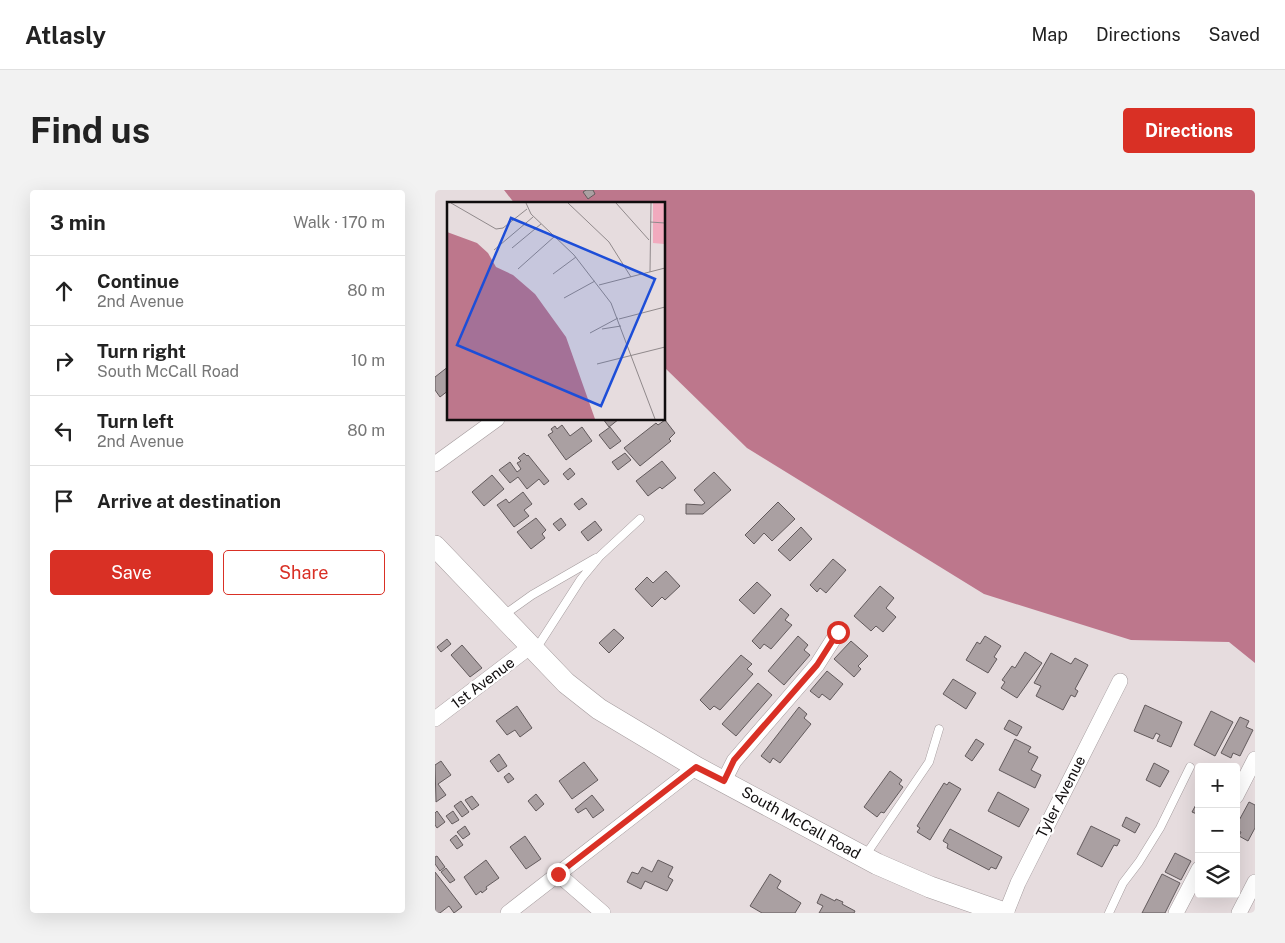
<!DOCTYPE html>
<meta charset="utf-8">
<style>
body{margin:0;font-family:"Public Sans",sans-serif;background:#f2f2f2;color:#222}
.controls{position:absolute;right:15px;bottom:15px;display:grid;overflow:hidden;border-radius:5px;box-shadow:0 5px 20px #0002}
.controls button{width:45px;height:45px;display:grid;place-items:center;padding:0;border:0;border-bottom:1px solid #e0e0e0;background:#fff;color:#222;font:25px sans-serif}
.stop{position:absolute;width:15px;height:15px;margin:-11px;border:4px solid #d93025;border-radius:50%;background:#fff}
.stop.end{background:#d93025;border-color:#fff;box-shadow:0 1px 5px #0008}
.list{margin:0;padding:0;list-style:none}
h2{display:flex;justify-content:space-between;align-items:center;height:65px;margin:0;padding:0 20px;font-size:21px}
h2 small{font-size:16px;font-weight:400;color:#767676}
.list li{display:grid;grid-template-columns:32px 1fr auto;gap:15px;align-items:center;box-sizing:border-box;height:70px;padding:0 20px;border-top:1px solid #e0e0e0}
.list b{display:block;font-size:19px;white-space:nowrap}
.list p{margin:0;font-size:16px;white-space:nowrap;color:#767676}
.list em{font-size:16px;font-style:normal;color:#767676}
.actions{display:flex;gap:10px;padding:15px 20px}
.actions a{flex:1;padding:11px 0;border:1px solid #d93025;border-radius:5px;text-align:center;font-size:18px;color:#d93025}
.actions .main{background:#d93025;color:#fff}
.icon{flex:none;width:28px;height:28px;fill:none;stroke:currentColor;stroke-width:2;stroke-linecap:round;stroke-linejoin:round}
.map{position:relative;flex:none;width:820px;height:723px;overflow:hidden;border-radius:5px}
header{display:flex;align-items:center;gap:30px;box-sizing:border-box;height:70px;padding:0 25px;background:#fff;border-bottom:1px solid #e0e0e0}
header strong{font-size:24px}
nav{display:flex;gap:28px;margin-inline-start:auto;font-size:18px}
.intro{display:flex;align-items:center;justify-content:space-between;box-sizing:border-box;height:120px;padding:0 30px}
h1{margin:0;font-size:35px}
.button{padding:12px 22px;border-radius:5px;background:#d93025;color:#fff;font-size:18px;font-weight:700}
main{display:flex;gap:30px;padding:0 30px}
aside{flex:1;background:#fff;border-radius:5px;box-shadow:0 5px 20px #0002}
.map>svg:first-child{display:block}
.water{fill:#bd778c}
.building{fill:#aaa0a2;stroke:#625a5c}
.lines{fill:none;stroke-linecap:round;stroke-linejoin:round}
.lane-casing{stroke:#a49b9d;stroke-width:9}
.street-casing{stroke:#a49b9d;stroke-width:16}
.secondary-casing{stroke:#a49b9d;stroke-width:22}
.lane{stroke:#fff;stroke-width:8}
.street{stroke:#fff;stroke-width:15}
.secondary{stroke:#fff;stroke-width:21}
.route{stroke:#d93025;stroke-width:6}
.labels{text-anchor:middle;stroke-width:4.5;stroke-linejoin:round;paint-order:stroke}
.street-label{font-size:15px;fill:#100d0e;stroke:#fff}
.inset-road{fill:none;stroke:#90898b;stroke-width:1}
.view{fill:#1d4ed8;fill-opacity:0.15;stroke:#1d4ed8;stroke-width:2.5}
.inset-edge{fill:none;stroke:#100d0e;stroke-width:2.5}
</style>
<header>
<strong>Atlasly</strong>
<nav><a>Map</a><a>Directions</a><a>Saved</a></nav>
</header>
<div class="intro"><h1>Find us</h1><a class="button">Directions</a></div>
<main>
<aside>
<h2>3 min<small>Walk · 170 m</small></h2>
<ul class="list">
<li><svg class="icon" aria-label="ahead" viewBox="0 0 24 24"><path d="M12 20V5M6 11l6-6 6 6"/></svg><div><b>Continue</b><p>2nd Avenue</p></div><em>80 m</em></li>
<li><svg class="icon" aria-label="right" viewBox="0 0 24 24"><path d="M7 20v-9h11M14 6l5 5-5 5"/></svg><div><b>Turn right</b><p>South McCall Road</p></div><em>10 m</em></li>
<li><svg class="icon" aria-label="left" viewBox="0 0 24 24"><path d="M17 20v-9H6M10 6l-5 5 5 5"/></svg><div><b>Turn left</b><p>2nd Avenue</p></div><em>80 m</em></li>
<li><svg class="icon" aria-label="arrive" viewBox="0 0 24 24"><path d="M6 21V4h12l-3 4 3 4H6"/></svg><div><b>Arrive at destination</b></div></li>
</ul>
<div class="actions"><a class="main">Save</a><a>Share</a></div>
</aside>
<div class="map">
<svg width="820" height="723" viewBox="0 0 820 723">
<rect width="100%" height="100%" fill="#e6dcde"/>
<path class="water" d="M69 0H820V473L794 452 696 450 549 404 312 258 229 177V14H80Z"/>
<path class="building" d="M151 0H158L160 4 153 9 148 2Z
M14 176V200L5 207 0 200V187Z
M168 229H184L174 237Z
M230 230 240 243 234 249 236 251 205 276 189 258 221 233 223 235Z
M127 235 135 246 147 237 157 251 131 270 113 245 118 242 116 239 120 236 122 239Z
M175 237 186 251 175 259 164 245Z
M89 263 92 266 93 265 114 291 109 295 104 289 92 299 83 287 75 293 64 280 75 272 82 282 86 279 82 273 86 271 83 268Z
M190 263 196 270 183 280 177 272Z
M227 271 241 288 227 299 225 297 213 306 201 291Z
M135 278 140 284 133 290 128 284Z
M279 282 296 300 268 324H251V314L267 315 270 313 259 300Z
M57 285 69 299 49 316 37 302Z
M88 302 97 314 89 320 94 326 79 337 62 315 71 309 74 313Z
M147 308 152 314 144 320 139 314Z
M343 312 360 329 337 351 329 343 319 354 310 345Z
M101 328 111 340 107 344 110 348 96 359 82 342Z
M126 328 131 335 124 341 118 334Z
M160 331 167 340 153 351 146 342Z
M366 337 377 349 355 371 343 360Z
M398 369 411 380 391 403 385 398 382 402 375 395Z
M231 381 245 396 230 410 227 407 217 417 200 399 212 387 218 393Z
M322 392 336 405 319 424 304 410Z
M445 396 459 408 451 418 461 427 448 442 441 436 436 441 419 426Z
M346 418 354 425 350 430 357 435 336 459 329 454 325 459 317 451Z
M179 439 189 448 174 463 164 453Z
M363 446 373 455 369 460 375 465 349 495 333 481Z
M550 446 566 456 559 467 562 469 553 483 531 470 542 452 545 454Z
M12 449 16 454 6 462 2 457Z
M416 451 433 466 423 476 426 479 419 487 399 469Z
M27 455 47 478 35 487 16 465Z
M590 462 607 473 582 508 566 498 570 492 567 490 577 476 580 478Z
M616 463 636 474 640 468 653 475 640 499 643 501 640 507 636 505 628 520 601 506 606 496 599 493Z
M306 465 317 474 312 479 318 484 285 520 279 516 275 520 265 510Z
M392 481 408 494 395 510 387 504 384 508 375 501Z
M518 489 541 503 531 519 508 504Z
M323 493 337 505 301 546 287 534Z
M710 515 747 532 736 557 722 551 725 545 721 543 718 549 699 541Z
M82 516 97 538 85 547 80 540 72 545 61 531Z
M364 517 372 524 369 528 376 534 345 573 338 568 335 573 326 566Z
M776 521 798 532 780 566 759 555Z
M805 527 814 531 811 537 818 540 805 566 798 563 796 568 786 563Z
M574 530 587 537 582 546 569 539Z
M541 549 549 554 537 571 530 566Z
M580 549 596 557 593 562 603 567 596 580 606 585 600 598 564 580Z
M64 564 72 576 63 582 55 571Z
M6 571 16 585 3 594 11 605 1 612 0 575Z
M149 572 163 590 137 609 124 591Z
M719 573 734 581 725 597 711 590Z
M455 581 467 590 464 594 468 597 449 623 446 622 442 627 429 617Z
M74 583 79 589 73 593 69 587Z
M514 592 526 599 495 650 482 642 485 638 482 636 509 593 512 595Z
M563 602 594 619 584 637 553 621Z
M101 604 109 614 101 621 93 611Z
M157 605 169 620 158 628 151 618 143 623 140 619Z
M37 606 44 615 37 620 30 610Z
M764 609V625L757 622Z
M26 611 34 622 27 627 19 616Z
M814 612 820 615V638L813 651 804 646 806 642 801 640V636Z
M2 621 10 632 2 638 0 635V623Z
M18 621 24 630 17 634 11 626Z
M691 627 705 634 700 643 687 636Z
M30 636 35 644 28 649 22 642Z
M656 636 685 650 682 656 679 655 667 677 642 664Z
M515 639 567 667 561 679 556 677 554 680 512 658 513 654 508 651Z
M21 645 28 655 22 659 15 650Z
M90 646 106 669 91 679 75 657Z
M740 663 756 671 746 690 730 682Z
M2 666 10 677 5 681 0 674V667Z
M51 670 64 688 51 697 52 699 47 703 46 701 41 705 29 687Z
M223 670 238 677 233 687 238 690 232 701 210 691 206 699 192 692 197 682 203 684 207 677 217 682Z
M11 678 20 690 15 693 6 682Z
M0 682 27 717 19 723 14 716 5 723H0Z
M335 684 346 691 342 698 366 713 360 723H327L315 716Z
M727 684 745 693 730 723H707Z
M386 704 400 711 401 709 408 712 407 714 420 721 419 723H384L388 716 382 713Z"/>
<g class="lines">
<defs>
<path id="lane" d="M69 425 97 405 161 368
M101 459 146 389 165 366 205 329
M430 666 494 572 504 539
M674 723 688 693 704 672 725 638 755 577"/>
<path id="street" d="M0 274 62 229
M0 529 96 456
M289 591 299 571 382 475 403 442
M801 606 820 569
M123 684 168 723
M73 723 261 577
M571 723 583 693 685 491
M741 723 764 679
M804 723 820 692"/>
<path id="secondary" d="M0 356 131 493 164 519 261 577 442 674 495 697 569 723"/>
</defs>
<use href="#lane" class="lane-casing"/>
<use href="#street" class="street-casing"/>
<use href="#secondary" class="secondary-casing"/>
<use href="#lane" class="lane"/>
<use href="#street" class="street"/>
<use href="#secondary" class="secondary"/>
</g>
<g class="lines">
<path class="route" d="M123 684 261 577 289 591 299 570 382 475 403 442"/>
</g>
<g class="labels">
<g class="street-label">
<text transform="translate(48 493) rotate(-37)" y="5">1st Avenue</text>
<text transform="translate(626 607) rotate(-63)" y="5">Tyler Avenue</text>
<text transform="translate(366 633) rotate(29)" y="5">South McCall Road</text>
</g>
</g>
<g transform="translate(12 12)">
<rect width="218" height="218" fill="#e6dcde"/>
<path d="M206 1H217V42L206 41Z" fill="#f1aabe"/>
<path d="M0 30 30 41 41 51 49 65 66 73 88 92 119 135 148 217H0Z" fill="#bd778c"/>
<path class="inset-road" d="M4 1 49 27 56 26 80 7M79 1 84 12 127 53 164 101 208 217M121 1 162 40 184 75M169 1 202 38M203 20 218 21M65 46 94 22M47 48 86 15M71 67 108 34M203 70 204 1M106 72 129 55M152 83 218 66M117 96 148 79M172 117 218 105M155 127 174 124M143 131 171 116M150 162 218 145"/>
<path class="view" d="M64 16 208 77 154 204 10 143Z"/>
<rect width="218" height="218" class="inset-edge"/>
</g>
</svg>
<div class="controls">
<button>+</button>
<button>−</button>
<button><svg class="icon" aria-label="layers" viewBox="0 0 24 24"><path d="M12 4l9 5-9 5-9-5zM3 14l9 5 9-5"/></svg></button>
</div>
<div class="stop" style="left:403px;top:442px"></div>
<div class="stop end" style="left:123px;top:684px"></div>
</div>
</main>
